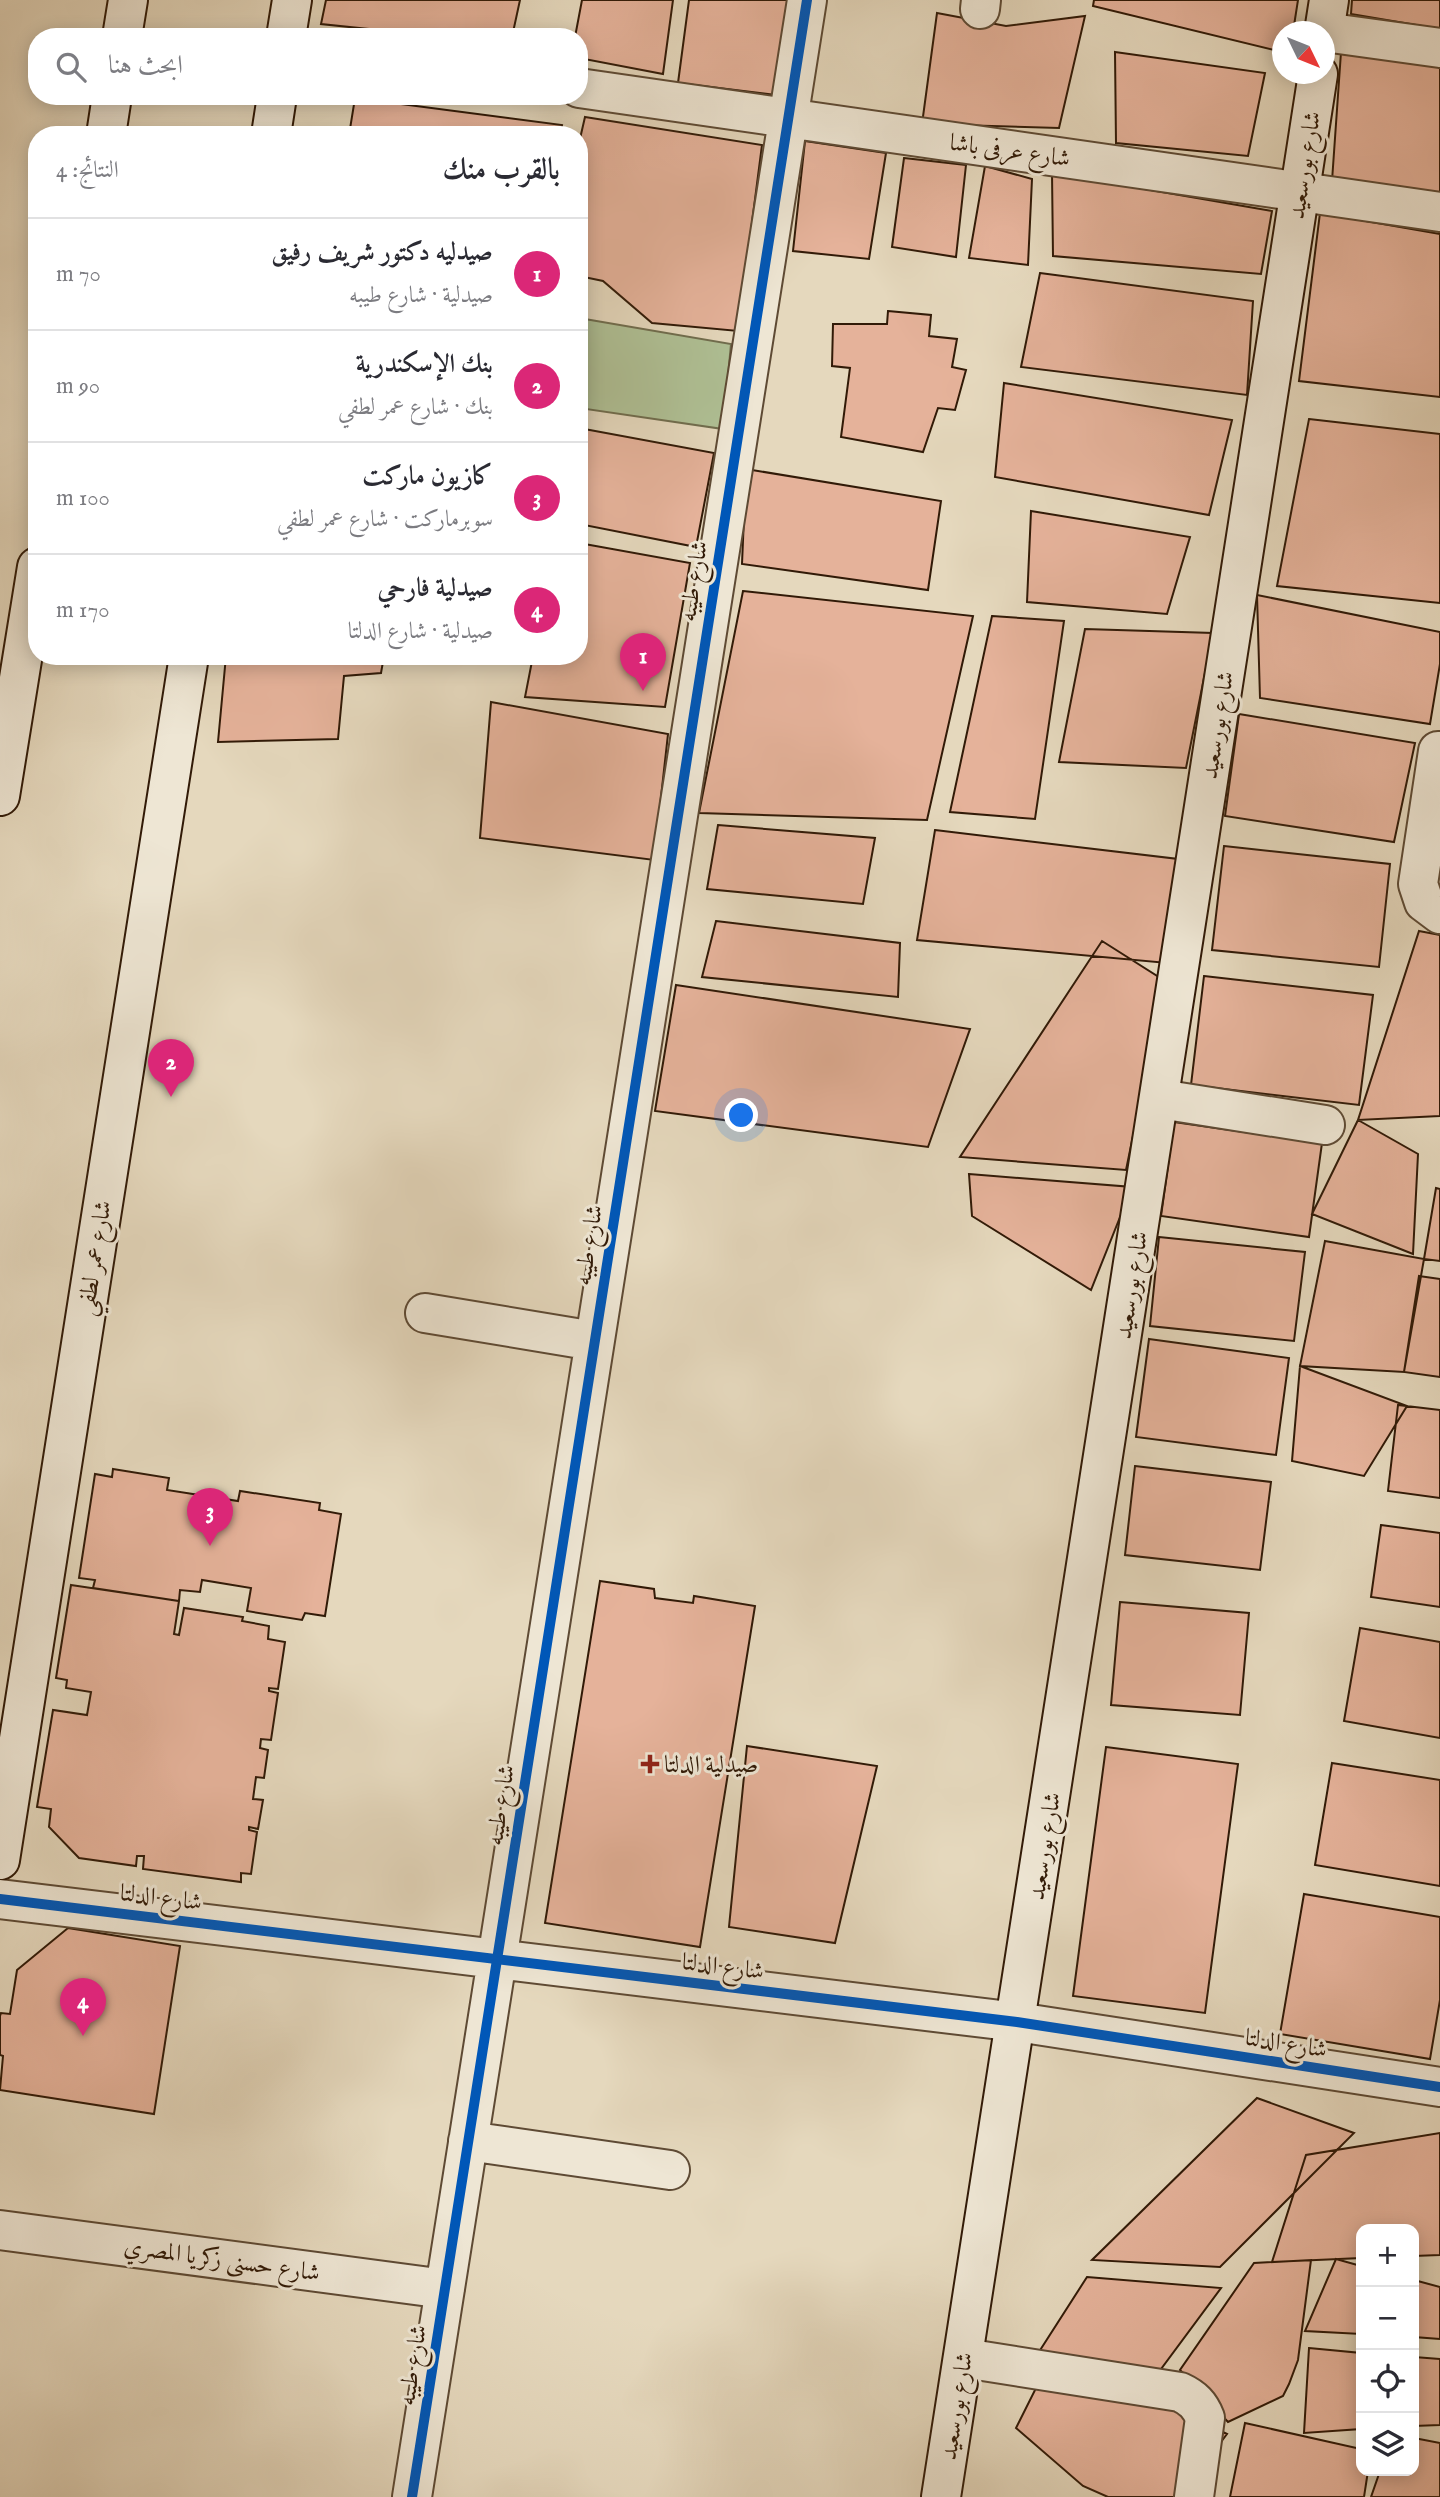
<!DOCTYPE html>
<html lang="ar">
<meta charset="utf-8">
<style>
body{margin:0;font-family:"IM FELL English",Amiri,serif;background:#f7f7f7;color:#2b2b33;direction:rtl}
.controls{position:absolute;right:21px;bottom:21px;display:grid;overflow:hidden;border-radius:14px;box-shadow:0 4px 18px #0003}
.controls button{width:63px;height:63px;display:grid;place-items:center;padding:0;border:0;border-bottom:2px solid #e1e1e2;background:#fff;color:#2b2b33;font:35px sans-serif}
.compass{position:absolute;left:1272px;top:21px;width:63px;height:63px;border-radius:50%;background:#fff;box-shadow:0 4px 18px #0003;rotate:133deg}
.you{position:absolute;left:742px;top:1116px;width:24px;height:24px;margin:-18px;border:5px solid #fff;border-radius:50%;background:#1a73e8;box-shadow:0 0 0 10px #1a73e833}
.badge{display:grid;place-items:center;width:46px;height:46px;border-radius:50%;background:#db2777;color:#fff;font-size:23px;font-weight:700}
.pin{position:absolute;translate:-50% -58px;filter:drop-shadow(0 2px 4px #0008)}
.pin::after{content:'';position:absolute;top:37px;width:24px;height:21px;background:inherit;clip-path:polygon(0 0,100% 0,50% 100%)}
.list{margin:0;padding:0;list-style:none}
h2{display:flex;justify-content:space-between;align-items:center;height:91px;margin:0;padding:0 28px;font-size:30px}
h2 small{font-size:23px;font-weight:400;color:#7c7c81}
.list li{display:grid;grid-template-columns:46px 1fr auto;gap:21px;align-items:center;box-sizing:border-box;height:112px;padding:0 28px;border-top:2px solid #e1e1e2}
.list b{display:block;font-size:26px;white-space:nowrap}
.list p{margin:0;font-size:23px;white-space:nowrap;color:#7c7c81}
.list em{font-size:23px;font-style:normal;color:#7c7c81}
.icon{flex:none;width:38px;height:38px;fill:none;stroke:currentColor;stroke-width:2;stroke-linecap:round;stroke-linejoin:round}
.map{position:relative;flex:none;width:1440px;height:2497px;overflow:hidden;direction:ltr}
.search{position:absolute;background:#fff;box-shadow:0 4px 18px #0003;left:28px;top:28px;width:560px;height:77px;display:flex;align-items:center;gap:18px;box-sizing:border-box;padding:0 24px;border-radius:28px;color:#7c7c81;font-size:26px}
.panel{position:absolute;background:#fff;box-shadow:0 4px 18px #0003;left:28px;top:126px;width:560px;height:539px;border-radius:28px;direction:rtl}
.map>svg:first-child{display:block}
.green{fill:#afc095;stroke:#706d4e;stroke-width:2}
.building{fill:#e5b29a;stroke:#311a07;stroke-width:2}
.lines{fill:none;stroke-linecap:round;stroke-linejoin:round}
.street-casing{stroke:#5e4a34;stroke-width:42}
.secondary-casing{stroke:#311a07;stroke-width:42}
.street{stroke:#eee6d4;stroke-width:38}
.secondary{stroke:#eee6d4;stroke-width:38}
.cycleway-casing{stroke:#eee6d4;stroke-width:15}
.cycleway{stroke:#0057b8;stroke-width:10}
.poi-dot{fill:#8f2418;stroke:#eee6d4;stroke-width:2.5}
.labels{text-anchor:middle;stroke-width:6;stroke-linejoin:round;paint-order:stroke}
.street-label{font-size:24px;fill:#311a07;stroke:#eee6d4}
.poi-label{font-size:24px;fill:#311a07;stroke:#eee6d4;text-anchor:start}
</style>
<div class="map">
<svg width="1440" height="2497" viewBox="0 0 1440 2497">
<rect width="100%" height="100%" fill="#e5d8bd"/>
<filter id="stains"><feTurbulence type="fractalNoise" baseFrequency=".00286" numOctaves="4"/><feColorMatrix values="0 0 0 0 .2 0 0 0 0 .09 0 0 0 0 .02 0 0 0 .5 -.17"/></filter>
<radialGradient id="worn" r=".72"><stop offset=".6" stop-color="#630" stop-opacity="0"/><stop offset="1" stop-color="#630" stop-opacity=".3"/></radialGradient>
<path class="green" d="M579 318 731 344 723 429 579 408Z"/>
<path class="building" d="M326 0H520L512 37H446L321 24Z
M582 0H673L663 74 579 58V37H575Z
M689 0H791L776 95 678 83Z
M1094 0H1298L1293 32H1282V52L1093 6Z
M1352 0H1440V29L1351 14Z
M937 13 1006 26 1085 16 1059 128 922 124Z
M1115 52 1265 73 1248 156 1116 143Z
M1341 52 1440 64V193L1332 181Z
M355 98 562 125 560 135H349Z
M585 117 762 145 738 331 652 323 603 281 579 276V143Z
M805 141 886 153 869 259 793 251Z
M904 158 966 165 956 257 892 247Z
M985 166 1032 179 1028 265 969 258Z
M1052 173 1272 211 1261 274 1053 256Z
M1320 213 1440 234V397L1299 381Z
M1040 273 1253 301 1247 395 1021 367Z
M888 311 931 315 929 336 957 339 952 367 966 370 955 410 938 408 923 452 841 437 850 368 832 366 833 324H887Z
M1004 383 1232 420 1209 515 995 477Z
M1309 419 1440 434V603L1277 586Z
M579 428 714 453 696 547 579 524Z
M746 469 941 501 928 590 742 564Z
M1031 511 1190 537 1167 614 1027 602Z
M579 543 690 563 665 707 525 697 533 656H579Z
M743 591 973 616 927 820 699 813Z
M1257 595 1440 632V664L1430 724 1260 698Z
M992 616 1064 621 1035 819 950 812Z
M1085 629 1213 633 1186 768 1059 762Z
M226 656H384L381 673 344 676 338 739 218 742Z
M491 702 668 734 654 860 480 838Z
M1239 714 1415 743 1394 842 1225 816Z
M718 825 875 838 863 904 707 889Z
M935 830 1178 859 1167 963 917 940Z
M1224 846 1390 864 1379 967 1212 950Z
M716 921 900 943 898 997 702 977Z
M1419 931 1440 935V1116L1358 1120Z
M1102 941 1165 981 1126 1170 960 1157Z
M1204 976 1373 995 1359 1105 1191 1085Z
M676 985 970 1029 928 1147 655 1111Z
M1358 1120 1418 1154 1413 1254 1312 1214Z
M1174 1122 1322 1143 1309 1237 1161 1216Z
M969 1174 1132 1187 1091 1290 972 1216Z
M1436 1188 1440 1189V1261L1424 1259Z
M1159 1237 1305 1252 1294 1341 1150 1326Z
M1325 1241 1424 1259 1404 1372 1300 1366Z
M1419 1276 1440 1279V1377L1404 1372Z
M1149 1339 1289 1358 1276 1455 1136 1437Z
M1300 1366 1407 1406 1364 1476 1292 1461Z
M1398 1405 1440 1410V1498L1388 1491Z
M1135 1466 1271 1482 1260 1570 1125 1555Z
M113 1469 169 1478 167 1490 238 1501 240 1491 320 1503 319 1510 341 1514 325 1616 305 1613 302 1620 247 1611 251 1588 202 1580 200 1592 180 1590 179 1601 93 1588 95 1580 79 1578 95 1474 112 1477Z
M1381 1525 1440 1533V1607L1371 1597Z
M600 1581 654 1589 655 1598 693 1603 694 1596 755 1606 700 1947 545 1923Z
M71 1585 179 1601 174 1634 179 1635 184 1608 243 1617 242 1621 269 1626 268 1639 285 1642 278 1689 269 1688V1691L278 1693 271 1740 261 1739 260 1748 268 1750 264 1778 256 1777 253 1799 263 1800 258 1829 249 1827V1830L257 1832 251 1874 241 1873V1882L143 1869 144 1856H137L136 1866 79 1858 49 1827 51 1809 37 1807 53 1710 87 1715 91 1692 66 1688 67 1680 56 1678Z
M1120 1602 1249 1613 1240 1715 1111 1705Z
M1360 1628 1440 1642V1738L1344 1721Z
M747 1746 877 1766 835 1943 729 1927Z
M1106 1747 1238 1764 1205 2013 1073 1996Z
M1332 1763 1440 1780V1886L1315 1865Z
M1304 1894 1440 1917V2000L1430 2059 1280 2034Z
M68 1928 180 1946 154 2114 0 2090 3 2056 0 2055V2016L1 2013 10 2014 17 1970Z
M1257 2098 1354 2133 1220 2267 1092 2260Z
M1440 2133V2255L1414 2256V2229H1361V2258L1272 2262 1306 2155Z
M1336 2259 1361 2266V2334L1305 2331Z
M1311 2260 1298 2360 1289 2384 1283 2396 1228 2422 1180 2370 1254 2263Z
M1087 2277 1221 2288 1161 2369 1019 2383Z
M1414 2280 1440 2287V2339L1414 2337Z
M1309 2348 1361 2353V2429L1304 2433Z
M1414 2357 1440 2359V2425L1414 2426Z
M1039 2382 1155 2400 1227 2434 1180 2497H1108L1083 2486 1016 2428Z
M1245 2423 1361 2449V2471H1368L1364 2497H1230Z
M1414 2438 1440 2443V2497H1371L1380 2471H1414Z"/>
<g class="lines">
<defs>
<path id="street" d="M980 9 981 0
M1324 32 1440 48
M579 88 1440 212
M1438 751 1418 884 1424 902 1440 914
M1160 1099 1325 1125
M425 1313 594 1341
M0 1899 1017 2022 1440 2087
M468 2141 670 2170
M0 2230 445 2289
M964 2358 1180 2392C1193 2398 1200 2405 1205 2418L1194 2497
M412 2497 807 0"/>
<path id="secondary" d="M1324 32 1329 0
M122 37 128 0
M286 37 292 0
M106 135 112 96
M271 135 277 96
M0 796 37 567
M0 1860 189 656
M941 2497 1318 74"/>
</defs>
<use href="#street" class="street-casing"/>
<use href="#secondary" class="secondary-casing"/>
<use href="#street" class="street"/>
<use href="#secondary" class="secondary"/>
<defs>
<path id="cycleway" d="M0 1899 1017 2022 1440 2087
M412 2497 807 0"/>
</defs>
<use href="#cycleway" class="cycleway-casing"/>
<use href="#cycleway" class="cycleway"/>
</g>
<path class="poi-dot" d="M646.5 1753.5h7v7h7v7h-7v7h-7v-7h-7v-7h7z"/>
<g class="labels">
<g class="street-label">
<text transform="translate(1010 150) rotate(8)" y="8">شارع عرفى باشا</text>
<text transform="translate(1304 165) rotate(-81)" y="8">شارع بورسعيد</text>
<text transform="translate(693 581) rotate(-81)" y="8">شارع طيبه</text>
<text transform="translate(1217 725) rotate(-81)" y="8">شارع بورسعيد</text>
<text transform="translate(588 1245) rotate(-81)" y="8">شارع طيبه</text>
<text transform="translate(94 1258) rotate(-81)" y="8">شارع عمر لطفي</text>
<text transform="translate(1131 1285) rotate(-81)" y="8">شارع بورسعيد</text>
<text transform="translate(500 1805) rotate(-81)" y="8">شارع طيبه</text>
<text transform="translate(1044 1846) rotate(-81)" y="8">شارع بورسعيد</text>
<text transform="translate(161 1897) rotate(7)" y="8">شارع الدلتا</text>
<text transform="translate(723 1966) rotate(7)" y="8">شارع الدلتا</text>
<text transform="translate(1286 2043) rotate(9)" y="8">شارع الدلتا</text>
<text transform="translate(222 2259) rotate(8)" y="8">شارع حسنى زكريا المصري</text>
<text transform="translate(412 2365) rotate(-81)" y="8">شارع طيبه</text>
<text transform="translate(956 2406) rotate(-81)" y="8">شارع بورسعيد</text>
</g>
<g class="poi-label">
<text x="664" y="1772">صيدلية الدلتا</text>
</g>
</g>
<rect width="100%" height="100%" filter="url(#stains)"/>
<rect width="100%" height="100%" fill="url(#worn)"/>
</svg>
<div class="controls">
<button>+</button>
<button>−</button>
<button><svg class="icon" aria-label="locate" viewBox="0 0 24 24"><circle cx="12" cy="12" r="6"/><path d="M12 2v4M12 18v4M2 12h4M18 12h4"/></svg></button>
<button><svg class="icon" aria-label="layers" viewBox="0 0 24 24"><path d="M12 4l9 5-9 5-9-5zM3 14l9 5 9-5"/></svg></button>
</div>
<svg class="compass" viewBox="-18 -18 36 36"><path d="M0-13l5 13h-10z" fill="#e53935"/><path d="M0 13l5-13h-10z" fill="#7c7c81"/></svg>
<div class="you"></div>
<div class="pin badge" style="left:643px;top:691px">1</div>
<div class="pin badge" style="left:171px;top:1097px">2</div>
<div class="pin badge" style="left:210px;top:1546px">3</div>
<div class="pin badge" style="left:83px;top:2036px">4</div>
<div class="search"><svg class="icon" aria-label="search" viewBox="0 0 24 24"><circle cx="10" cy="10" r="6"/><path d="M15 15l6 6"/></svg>ابحث هنا</div>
<section class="panel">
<h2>بالقرب منك<small>النتائج: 4</small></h2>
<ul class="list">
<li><span class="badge">1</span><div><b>صيدليه دكتور شريف رفيق</b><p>صيدلية · شارع طيبه</p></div><em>70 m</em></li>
<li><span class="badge">2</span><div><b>بنك الإسكندرية</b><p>بنك · شارع عمر لطفي</p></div><em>90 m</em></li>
<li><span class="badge">3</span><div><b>كازيون ماركت</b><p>سوبرماركت · شارع عمر لطفي</p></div><em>100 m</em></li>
<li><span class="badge">4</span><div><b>صيدلية فارحي</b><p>صيدلية · شارع الدلتا</p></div><em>170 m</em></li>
</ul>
</section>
</div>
